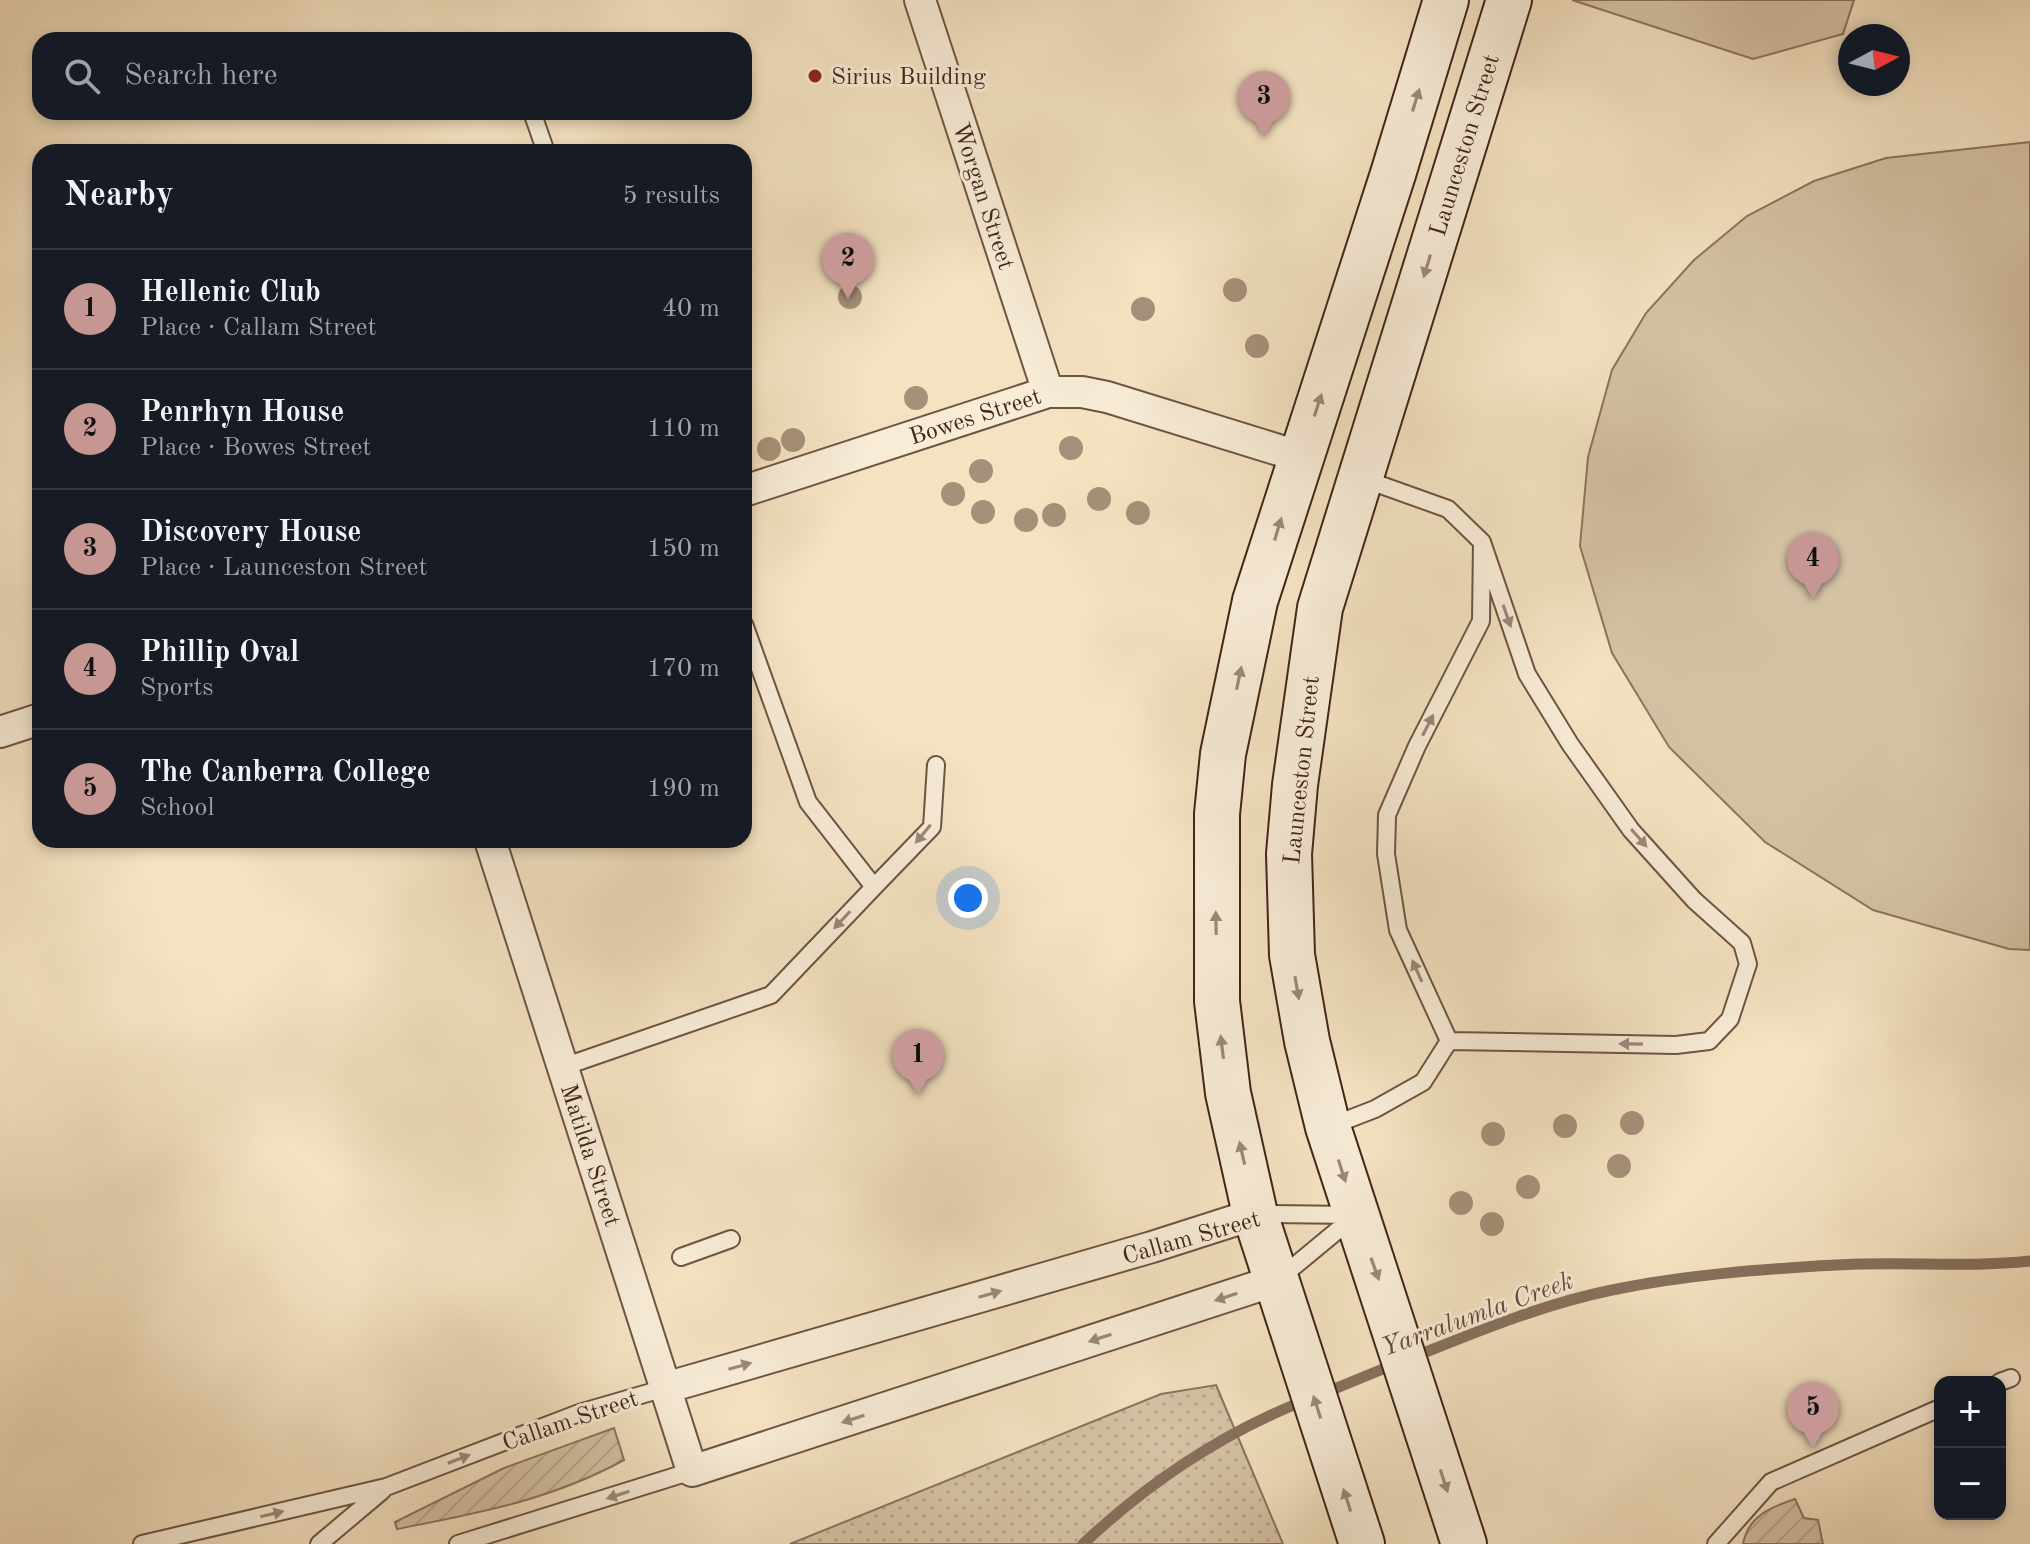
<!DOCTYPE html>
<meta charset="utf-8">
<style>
body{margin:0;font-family:"Old Standard TT",serif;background:#20242c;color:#f1f3f6}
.controls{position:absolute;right:24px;bottom:24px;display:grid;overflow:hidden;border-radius:16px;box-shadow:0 4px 12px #0003}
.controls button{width:72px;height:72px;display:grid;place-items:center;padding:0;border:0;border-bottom:2px solid #363941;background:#171b24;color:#f1f3f6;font:40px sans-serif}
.compass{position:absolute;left:1838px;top:24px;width:72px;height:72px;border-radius:50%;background:#171b24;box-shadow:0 4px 12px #0003;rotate:83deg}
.you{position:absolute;left:968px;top:898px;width:28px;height:28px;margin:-20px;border:6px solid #fff;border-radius:50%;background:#1a73e8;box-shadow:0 0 0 12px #1a73e833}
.badge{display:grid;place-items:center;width:52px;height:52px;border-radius:50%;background:#c59692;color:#111;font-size:26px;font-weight:700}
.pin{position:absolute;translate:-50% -66px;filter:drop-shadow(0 2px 4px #0008)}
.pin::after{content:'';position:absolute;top:42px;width:28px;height:24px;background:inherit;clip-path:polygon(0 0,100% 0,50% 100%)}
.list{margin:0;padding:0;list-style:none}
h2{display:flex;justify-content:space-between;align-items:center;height:104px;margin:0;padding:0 32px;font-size:34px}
h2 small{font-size:26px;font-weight:400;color:#9ea1a6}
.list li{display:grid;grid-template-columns:52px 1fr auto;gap:24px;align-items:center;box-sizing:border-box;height:120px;padding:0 32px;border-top:2px solid #363941}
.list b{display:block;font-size:30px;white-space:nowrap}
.list p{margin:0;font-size:26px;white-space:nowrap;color:#9ea1a6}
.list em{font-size:26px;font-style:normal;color:#9ea1a6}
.icon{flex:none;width:44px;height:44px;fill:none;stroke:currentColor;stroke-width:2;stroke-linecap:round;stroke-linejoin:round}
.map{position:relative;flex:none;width:2030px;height:1544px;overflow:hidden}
.search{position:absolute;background:#171b24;box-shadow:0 4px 12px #0003;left:32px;top:32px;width:720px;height:88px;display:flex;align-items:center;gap:20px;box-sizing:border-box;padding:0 28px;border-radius:24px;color:#9ea1a6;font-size:30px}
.panel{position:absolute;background:#171b24;box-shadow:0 4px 12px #0003;left:32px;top:144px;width:720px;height:704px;border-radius:24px}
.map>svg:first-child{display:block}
.grass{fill:url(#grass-dots);stroke:#8a7460;stroke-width:2}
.garden{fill:url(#garden-furrows);stroke:#8a7460;stroke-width:2}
.pitch{fill:#d5c2a5;stroke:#8a7460;stroke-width:2}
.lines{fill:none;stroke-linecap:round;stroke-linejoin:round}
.stream{stroke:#87705d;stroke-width:11}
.lane-casing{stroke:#6d5444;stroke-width:20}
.street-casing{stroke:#6d5444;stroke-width:34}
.secondary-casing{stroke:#40251b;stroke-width:48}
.lane{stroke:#f8ecd7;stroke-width:16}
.street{stroke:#f8ecd7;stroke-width:30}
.secondary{stroke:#f8ecd7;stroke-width:44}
.tree{fill:#a59079}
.oneway{fill:#9c8879}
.poi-dot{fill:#8f2418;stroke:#f8ecd7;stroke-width:3}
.labels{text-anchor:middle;stroke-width:6;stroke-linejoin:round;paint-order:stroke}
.poi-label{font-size:24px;fill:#40251b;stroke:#f8ecd7;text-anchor:start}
.street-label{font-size:24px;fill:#40251b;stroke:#f8ecd7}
.water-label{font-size:26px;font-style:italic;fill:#644a3c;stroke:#f8ecd7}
</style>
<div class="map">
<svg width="2030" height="1544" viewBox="0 0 2030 1544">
<defs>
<pattern id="grass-dots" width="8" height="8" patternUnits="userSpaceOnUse" patternTransform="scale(2)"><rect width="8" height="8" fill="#d5c2a5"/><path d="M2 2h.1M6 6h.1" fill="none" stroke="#b8a78d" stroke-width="1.8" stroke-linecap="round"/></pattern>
<pattern id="garden-furrows" width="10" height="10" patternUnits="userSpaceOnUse" patternTransform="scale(2)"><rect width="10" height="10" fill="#d5c2a5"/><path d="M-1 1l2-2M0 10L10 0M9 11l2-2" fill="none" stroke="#b8a78d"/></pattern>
</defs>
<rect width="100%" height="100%" fill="#f4e2c1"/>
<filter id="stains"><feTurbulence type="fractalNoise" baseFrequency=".0025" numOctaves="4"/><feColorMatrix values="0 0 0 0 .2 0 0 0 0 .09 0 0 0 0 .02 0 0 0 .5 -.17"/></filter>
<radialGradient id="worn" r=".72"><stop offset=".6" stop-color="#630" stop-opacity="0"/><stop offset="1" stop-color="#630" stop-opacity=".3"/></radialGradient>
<path class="grass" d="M1216 1385 1283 1544H790L1161 1394Z"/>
<path class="garden" d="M614 1428 624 1460C551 1500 478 1513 397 1529L395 1522 504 1468Z
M1795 1499 1804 1518 1818 1520 1823 1544H1743C1748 1516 1771 1507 1795 1499Z"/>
<path class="pitch" d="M1572 0H1854L1843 34 1753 59Z
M2030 142V950L2009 949 1873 910 1765 842 1669 747 1612 653 1580 546 1588 457 1612 370 1646 313 1694 260 1747 216 1814 181 1886 158Z"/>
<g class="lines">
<path class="stream" d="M1411 1358C1476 1332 1543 1304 1612 1290 1685 1275 1762 1269 1836 1265 1901 1261 1965 1268 2030 1261
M1322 1394 1395 1364
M1083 1544C1149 1482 1222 1433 1306 1400"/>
<defs>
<path id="lane" d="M532 112 546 152
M1364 479 1448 509 1482 542 1527 674 1570 744 1631 830 1694 900 1742 943 1748 964 1730 1019 1709 1041 1676 1045 1449 1041 1398 930 1386 854 1387 815 1417 746 1481 621 1482 542
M874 887 932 827 936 765
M563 1067 771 995 874 887 808 802 744 624
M1331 1126 1375 1109 1423 1082 1449 1041
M1258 1214 1355 1215
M681 1257 731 1239
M1280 1278 1355 1216
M2000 1382 2011 1378
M142 1544 386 1487 579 1413 665 1388
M319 1544 382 1491
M458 1544 692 1471
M1716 1544 1771 1482 1940 1408"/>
<path id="street" d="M920 0 1048 392
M744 491 1048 392H1082L1107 397 1301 457
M0 732 40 719
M490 840 692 1471 1277 1280
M665 1388 1152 1247 1255 1214"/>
<path id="secondary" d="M1362 1544 1255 1214 1228 1093 1217 1001V814L1223 754 1255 601 1393 174 1446 0
M1464 1544 1328 1127 1307 1041 1292 955 1289 854 1295 785 1320 608 1509 0"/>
</defs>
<use href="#lane" class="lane-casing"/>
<use href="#street" class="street-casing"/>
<use href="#secondary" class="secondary-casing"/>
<use href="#lane" class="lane"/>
<use href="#street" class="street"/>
<use href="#secondary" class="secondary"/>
</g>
<g class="tree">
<circle cx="1235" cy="290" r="12"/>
<circle cx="850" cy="297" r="12"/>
<circle cx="1143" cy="309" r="12"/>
<circle cx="1257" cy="346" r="12"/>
<circle cx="916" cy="398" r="12"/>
<circle cx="793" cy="440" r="12"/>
<circle cx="1071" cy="448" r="12"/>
<circle cx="769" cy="449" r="12"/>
<circle cx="981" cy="471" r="12"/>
<circle cx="953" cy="494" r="12"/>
<circle cx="1099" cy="499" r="12"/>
<circle cx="983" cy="512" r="12"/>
<circle cx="1138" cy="513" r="12"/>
<circle cx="1054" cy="515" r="12"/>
<circle cx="1026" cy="520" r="12"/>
<circle cx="1632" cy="1123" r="12"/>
<circle cx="1565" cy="1126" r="12"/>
<circle cx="1493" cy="1134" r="12"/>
<circle cx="1619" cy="1166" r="12"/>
<circle cx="1528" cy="1187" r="12"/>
<circle cx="1461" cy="1203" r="12"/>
<circle cx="1492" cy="1224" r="12"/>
</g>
<defs><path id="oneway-solid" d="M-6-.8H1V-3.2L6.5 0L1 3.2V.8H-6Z" transform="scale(2)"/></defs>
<g class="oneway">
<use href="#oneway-solid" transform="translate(1416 100) rotate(-73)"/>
<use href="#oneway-solid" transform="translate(1427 266) rotate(107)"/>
<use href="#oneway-solid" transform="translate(1318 405) rotate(-72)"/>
<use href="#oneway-solid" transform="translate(1278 529) rotate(-73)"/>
<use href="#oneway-solid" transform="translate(1507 616) rotate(71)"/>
<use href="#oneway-solid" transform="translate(1239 678) rotate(-78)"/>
<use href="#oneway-solid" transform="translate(1428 725) rotate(-63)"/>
<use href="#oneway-solid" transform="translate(923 834) rotate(129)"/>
<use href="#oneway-solid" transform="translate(1639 838) rotate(49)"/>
<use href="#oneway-solid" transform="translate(842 920) rotate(133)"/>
<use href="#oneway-solid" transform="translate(1216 923) rotate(-91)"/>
<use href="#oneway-solid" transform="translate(1417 971) rotate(-114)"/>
<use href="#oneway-solid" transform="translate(1297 988) rotate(80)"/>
<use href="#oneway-solid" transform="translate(1631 1044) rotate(-179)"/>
<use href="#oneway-solid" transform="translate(1222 1047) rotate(-97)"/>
<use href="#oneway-solid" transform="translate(1242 1153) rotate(-103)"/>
<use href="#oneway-solid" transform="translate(1342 1171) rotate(72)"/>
<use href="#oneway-solid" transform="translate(1375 1269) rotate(70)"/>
<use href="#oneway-solid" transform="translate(990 1294) rotate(-16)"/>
<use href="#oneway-solid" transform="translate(1226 1297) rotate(162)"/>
<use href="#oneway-solid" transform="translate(1100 1338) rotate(162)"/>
<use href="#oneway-solid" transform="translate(740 1366) rotate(-16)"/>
<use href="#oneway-solid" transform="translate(1317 1407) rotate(-108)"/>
<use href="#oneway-solid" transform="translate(853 1419) rotate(162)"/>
<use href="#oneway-solid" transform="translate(459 1459) rotate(-21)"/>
<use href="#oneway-solid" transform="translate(1444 1481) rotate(72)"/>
<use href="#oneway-solid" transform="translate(618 1495) rotate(162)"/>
<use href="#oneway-solid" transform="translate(1347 1500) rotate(-108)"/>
<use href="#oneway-solid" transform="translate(272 1514) rotate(-13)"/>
</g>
<circle class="poi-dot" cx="815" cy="76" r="8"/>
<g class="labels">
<g class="poi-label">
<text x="831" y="84">Sirius Building</text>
</g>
<g class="street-label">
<text transform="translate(1464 145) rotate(-73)" y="8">Launceston Street</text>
<text transform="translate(984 196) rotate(72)" y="8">Worgan Street</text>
<text transform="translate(975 416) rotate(-18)" y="8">Bowes Street</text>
<text transform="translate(1301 770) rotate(-84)" y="8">Launceston Street</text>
<text transform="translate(591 1155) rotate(72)" y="8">Matilda Street</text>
<text transform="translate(1191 1237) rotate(-16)" y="8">Callam Street</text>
<text transform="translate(570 1420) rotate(-19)" y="8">Callam Street</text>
</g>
<g class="water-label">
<text transform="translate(1477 1313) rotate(-20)" y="9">Yarralumla Creek</text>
</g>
</g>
<rect width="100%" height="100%" filter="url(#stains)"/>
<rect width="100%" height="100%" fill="url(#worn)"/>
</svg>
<div class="controls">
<button>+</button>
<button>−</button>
</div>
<svg class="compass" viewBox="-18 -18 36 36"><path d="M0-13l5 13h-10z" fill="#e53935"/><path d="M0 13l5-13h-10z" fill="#9ea1a6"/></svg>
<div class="you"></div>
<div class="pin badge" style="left:918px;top:1095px">1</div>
<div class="pin badge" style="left:848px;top:299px">2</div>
<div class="pin badge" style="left:1264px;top:137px">3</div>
<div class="pin badge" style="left:1813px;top:599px">4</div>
<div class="pin badge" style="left:1813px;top:1448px">5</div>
<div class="search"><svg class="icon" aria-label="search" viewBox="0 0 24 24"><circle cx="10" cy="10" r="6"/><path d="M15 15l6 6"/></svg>Search here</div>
<section class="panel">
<h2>Nearby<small>5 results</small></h2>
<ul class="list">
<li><span class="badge">1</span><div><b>Hellenic Club</b><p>Place · Callam Street</p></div><em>40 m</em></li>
<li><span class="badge">2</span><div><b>Penrhyn House</b><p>Place · Bowes Street</p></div><em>110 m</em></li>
<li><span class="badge">3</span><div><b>Discovery House</b><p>Place · Launceston Street</p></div><em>150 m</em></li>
<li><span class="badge">4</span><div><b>Phillip Oval</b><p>Sports</p></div><em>170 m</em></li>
<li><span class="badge">5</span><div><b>The Canberra College</b><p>School</p></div><em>190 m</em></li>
</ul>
</section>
</div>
